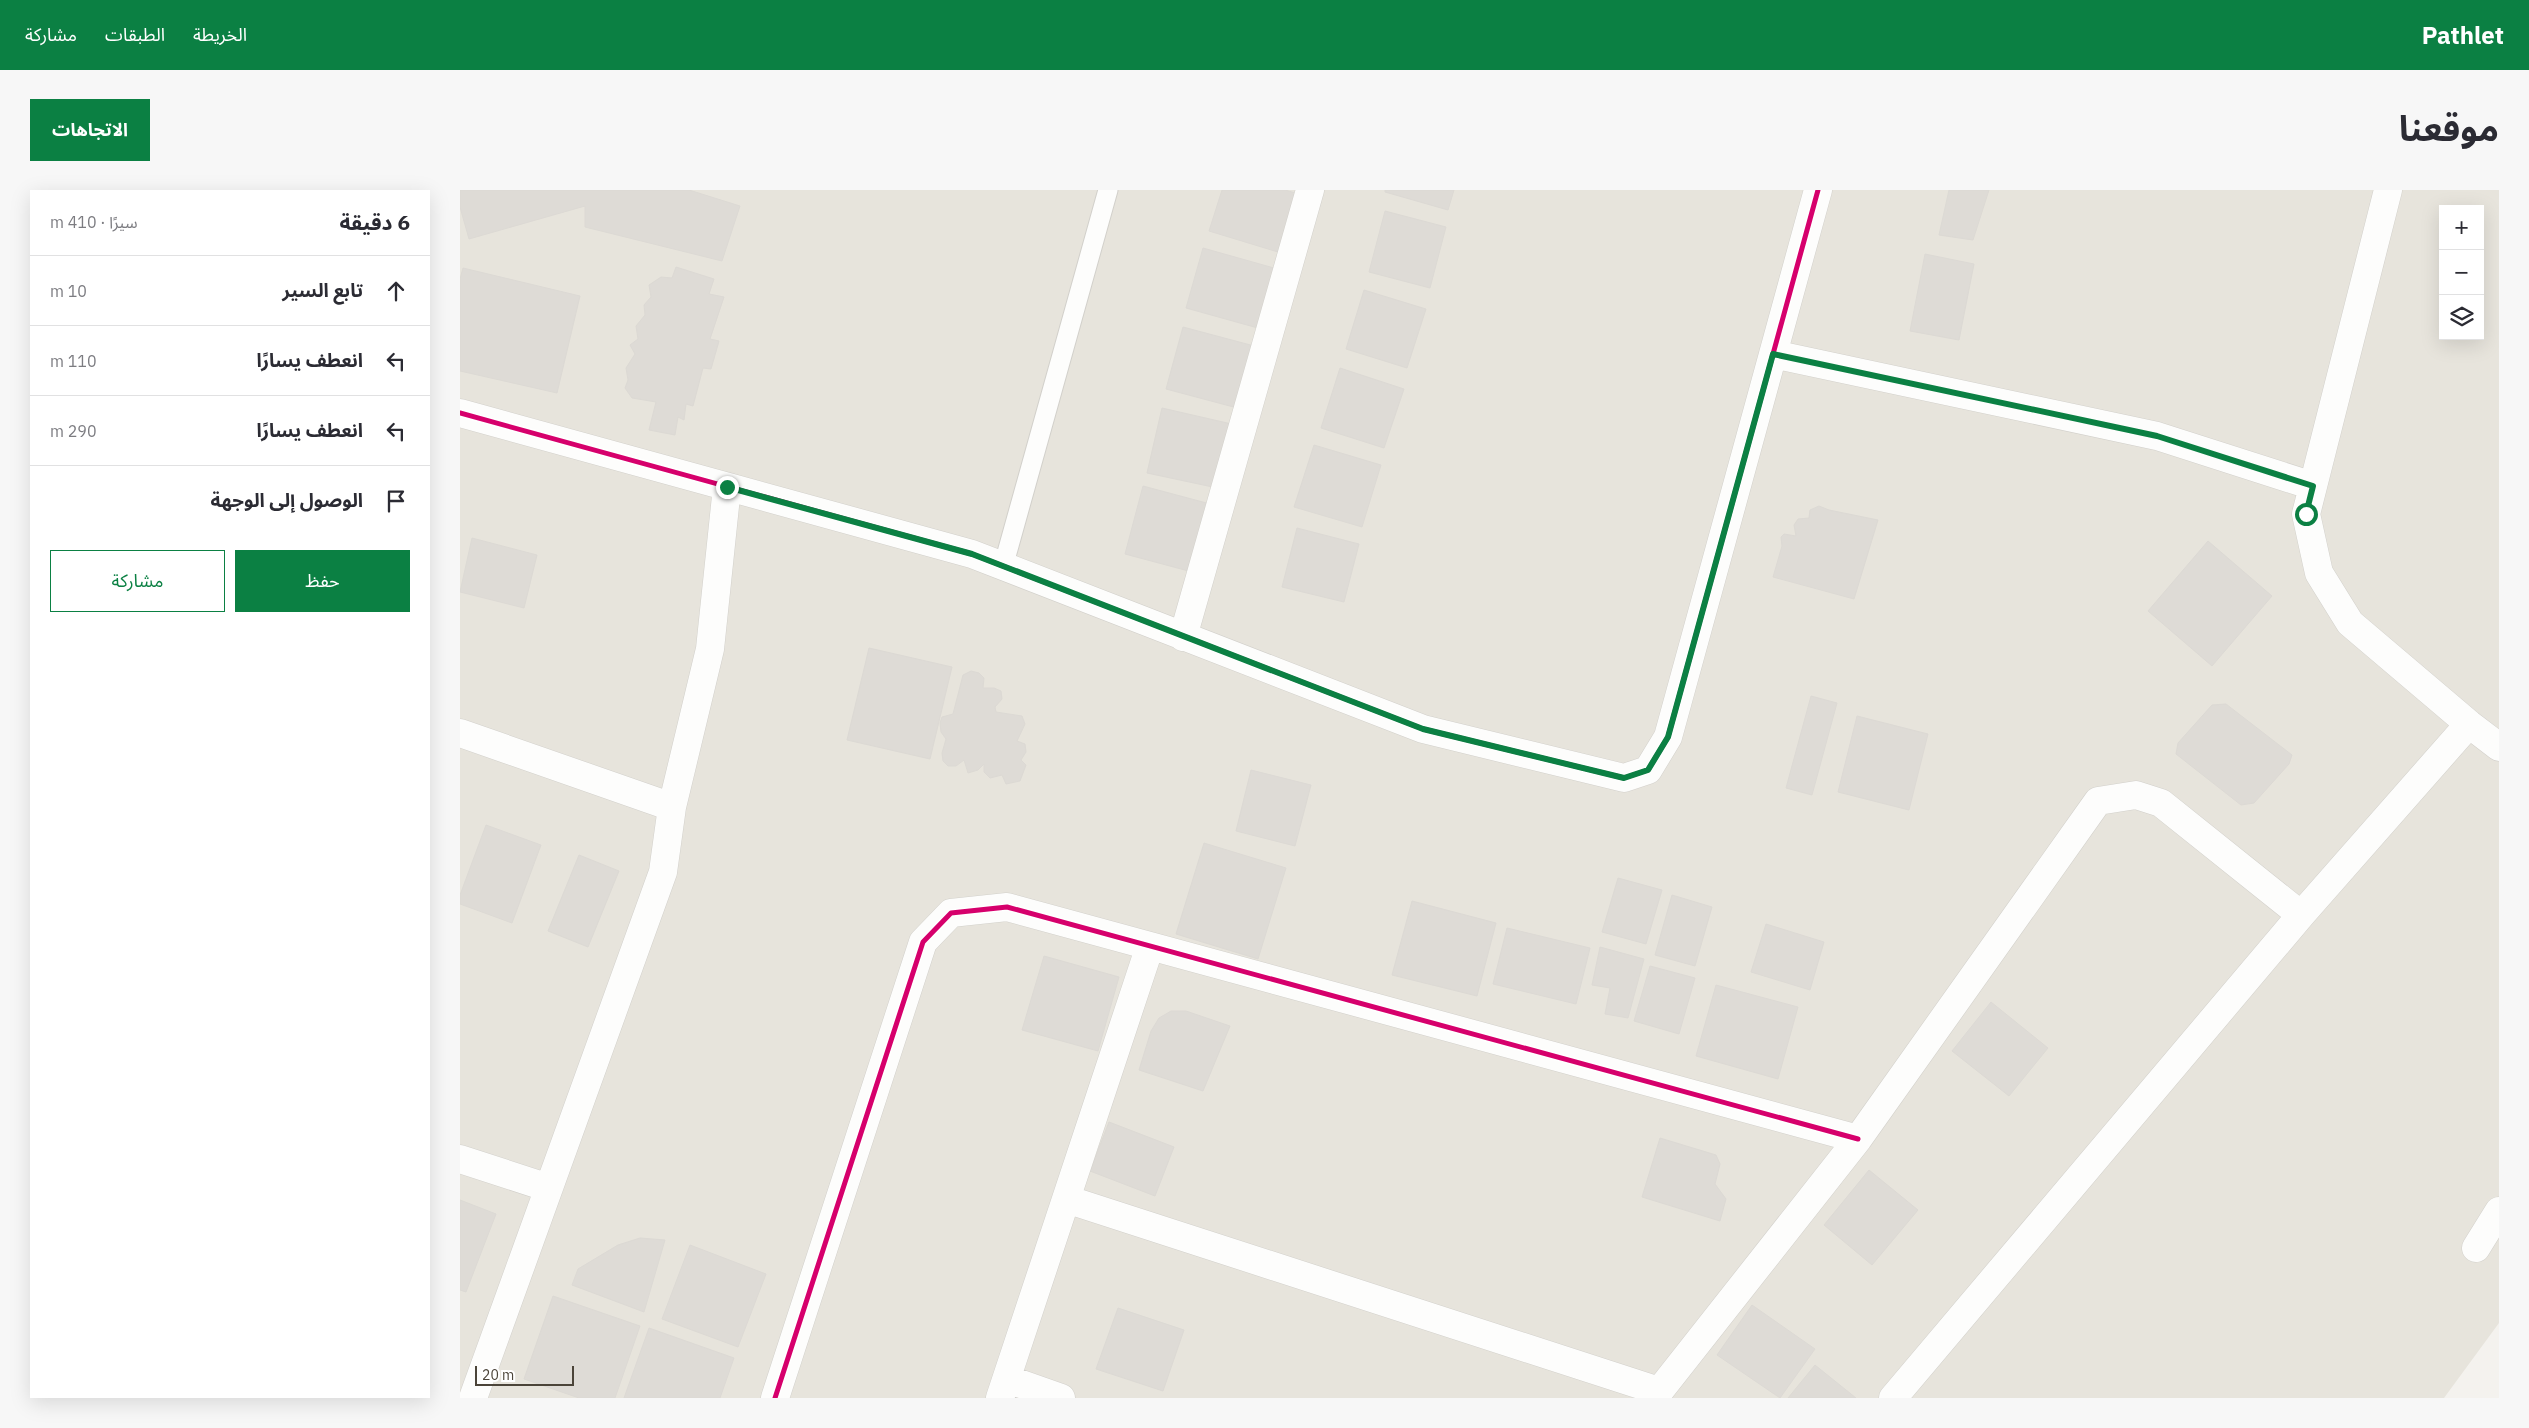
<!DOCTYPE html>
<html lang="ar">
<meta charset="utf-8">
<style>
body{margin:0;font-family:"IBM Plex Sans","Noto Sans Arabic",sans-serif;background:#f7f7f7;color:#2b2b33;direction:rtl}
.controls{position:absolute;right:15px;top:15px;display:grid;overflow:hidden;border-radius:0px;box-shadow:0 5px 20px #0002}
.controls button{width:45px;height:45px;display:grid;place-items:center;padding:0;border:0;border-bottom:1px solid #e1e1e2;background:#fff;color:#2b2b33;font:25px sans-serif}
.scale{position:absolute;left:15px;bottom:12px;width:99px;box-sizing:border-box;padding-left:5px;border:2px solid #4b4439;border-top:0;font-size:14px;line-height:18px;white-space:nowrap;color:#4b4439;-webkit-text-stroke:4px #fff;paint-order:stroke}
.stop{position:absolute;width:15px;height:15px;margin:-11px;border:4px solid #0b8043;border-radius:50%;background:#fff}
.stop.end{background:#0b8043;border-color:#fff;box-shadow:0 1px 5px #0008}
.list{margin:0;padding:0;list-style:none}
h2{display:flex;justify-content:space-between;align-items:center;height:65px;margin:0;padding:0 20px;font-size:21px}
h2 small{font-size:16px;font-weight:400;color:#7c7c81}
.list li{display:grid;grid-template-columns:32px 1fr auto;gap:15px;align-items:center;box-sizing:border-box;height:70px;padding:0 20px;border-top:1px solid #e1e1e2}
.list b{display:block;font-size:19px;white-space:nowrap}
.list em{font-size:16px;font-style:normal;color:#7c7c81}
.actions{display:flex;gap:10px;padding:15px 20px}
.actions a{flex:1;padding:11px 0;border:1px solid #0b8043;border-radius:0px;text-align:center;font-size:18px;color:#0b8043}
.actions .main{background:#0b8043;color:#fff}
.icon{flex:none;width:28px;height:28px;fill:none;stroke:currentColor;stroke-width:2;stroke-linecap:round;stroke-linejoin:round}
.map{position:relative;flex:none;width:2039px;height:1208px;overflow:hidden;direction:ltr;border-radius:0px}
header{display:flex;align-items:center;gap:30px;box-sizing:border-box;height:70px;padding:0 25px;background:#0b8043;color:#fff}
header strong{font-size:24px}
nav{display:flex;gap:28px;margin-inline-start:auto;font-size:18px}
.intro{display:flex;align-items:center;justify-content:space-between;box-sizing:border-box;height:120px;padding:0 30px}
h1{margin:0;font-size:35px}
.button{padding:12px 22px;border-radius:0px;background:#0b8043;color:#fff;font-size:18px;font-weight:700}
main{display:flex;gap:30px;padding:0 30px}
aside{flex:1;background:#fff;border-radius:0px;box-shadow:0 5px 20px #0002}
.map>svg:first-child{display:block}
.residential{fill:#e7e4dc;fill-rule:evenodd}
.building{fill:#dedbd6;stroke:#dcd9d4}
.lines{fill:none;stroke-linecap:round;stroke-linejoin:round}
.lane-casing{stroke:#d2d0cb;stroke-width:21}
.street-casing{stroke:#d2d0cb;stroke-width:29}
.lane{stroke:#fdfdfc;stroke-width:19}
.street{stroke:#fdfdfc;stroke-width:28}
.cycleway-casing{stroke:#fff;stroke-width:8}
.cycleway{stroke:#d6006c;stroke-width:5}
.route{stroke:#0b8043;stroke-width:6}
</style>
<header>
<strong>Pathlet</strong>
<nav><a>الخريطة</a><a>الطبقات</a><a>مشاركة</a></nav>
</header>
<div class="intro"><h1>موقعنا</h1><a class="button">الاتجاهات</a></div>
<main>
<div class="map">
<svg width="2039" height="1208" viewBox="0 0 2039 1208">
<rect width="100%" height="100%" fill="#f4f2ee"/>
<path class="residential" d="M0 0H2039V1133L1984 1208H0ZM1983 19H2020V146H1983Z"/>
<path class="building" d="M0 0H229L280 16 262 71 125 37V16L9 49 0 17Z
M762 0H825L849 7 831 66 749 41Z
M925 0H994L988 20 925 2Z
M1489 0H1529L1513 50 1479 45Z
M925 21 986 37 970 98 909 82Z
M743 58 821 80 805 140 726 118Z
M1465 64 1514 74 1499 150 1450 141Z
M216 77 254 89 249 104 264 107 250 149 259 151 251 179 243 178 233 216 226 214 224 230 218 227 215 245 189 240 196 212 172 208 165 198 168 190 166 178 175 164 170 155 178 149 176 136 185 125 184 115 191 107 189 95 201 87 212 88Z
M3 78 120 106 97 203 0 181V89Z
M904 100 966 119 947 178 886 159Z
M723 137 798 157 781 219 706 199Z
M880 178 944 199 924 258 861 238Z
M702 218 776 235 762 299 687 283Z
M854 255 921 275 902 337 834 317Z
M683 296 754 315 736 383 665 364Z
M1359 316 1369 320 1418 330 1394 409 1313 387 1322 356 1321 347 1324 344 1336 346 1334 335 1338 329 1349 328 1350 320Z
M837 338 899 354 884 412 822 397Z
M12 348 77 365 64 418 0 402Z
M1748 351 1812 406 1752 476 1688 421Z
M409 458 492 477 470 569 387 550Z
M511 481 519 483 524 488 523 498H534L541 501 542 509 535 517 536 522 562 526 565 534 557 551 565 554 566 562 561 570 566 575 560 591 546 594 542 585 530 588 524 582V574L518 580 508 583 504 570 496 576H488L483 571 482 563 486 549 481 542 480 533 482 527 493 524 503 485Z
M1351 506 1377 513 1352 605 1326 598Z
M1766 514 1832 565 1829 574 1794 613 1781 615 1716 564 1718 553 1752 515Z
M1397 526 1468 544 1449 620 1378 602Z
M791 580 851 595 835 656 776 641Z
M26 635 81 655 52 733 0 714V705Z
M744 653 826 678 798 769 716 744Z
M119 665 159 681 128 757 88 741Z
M1158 688 1202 700 1186 754 1142 742Z
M1212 705 1252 717 1235 776 1195 765Z
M952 711 1036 733 1017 806 932 785Z
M1306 734 1364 752 1350 800 1291 782Z
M1047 738 1130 758 1116 814 1033 794Z
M1140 757 1184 769 1168 828 1145 824 1150 798 1132 795Z
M584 766 659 787 638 861 562 840Z
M1190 776 1235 788 1219 844 1174 831Z
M1256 795 1338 817 1318 889 1236 866Z
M1531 812 1588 858 1549 906 1492 861Z
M711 821H726L770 836 743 901 679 880 691 841 699 828Z
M649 932 714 957 695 1006 630 981Z
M1200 948 1256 965 1260 974 1255 994 1266 1009 1260 1031 1182 1007Z
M1409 980 1458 1020 1412 1075 1364 1035Z
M0 1010 36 1024 6 1102 0 1100Z
M180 1048 205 1050 184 1122 112 1095 118 1079 158 1055Z
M230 1055 306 1084 278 1157 202 1129Z
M93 1106 180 1136 155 1208H119L64 1189Z
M1292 1115 1355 1159 1320 1208 1257 1165Z
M658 1118 724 1140 703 1201 636 1179Z
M189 1138 274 1168 260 1208H164Z
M1355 1175 1396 1208H1328Z"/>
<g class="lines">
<defs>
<path id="lane" d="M543 377 648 0"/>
<path id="street" d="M1928 0 1846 324 1859 383 1890 433 2009 534 2039 557
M1313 164 1697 246 1853 296
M0 223 512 364 963 539 1164 588 1188 580 1208 547 1358 0
M723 447 850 0
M0 543 212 617
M0 969 89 998
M606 1009 1199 1201
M2016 1058 2039 1021
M547 1189 601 1208
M13 1208 203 682 212 617 250 459 267 297
M315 1208 463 752 491 723 547 717 1398 949
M540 1208 690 756
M1194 1208 1398 949 1638 611 1676 605 1701 613 1841 725
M1433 1208 1841 725 2009 534"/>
</defs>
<use href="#lane" class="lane-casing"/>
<use href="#street" class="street-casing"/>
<use href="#lane" class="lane"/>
<use href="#street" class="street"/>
<defs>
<path id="cycleway" d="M0 223 512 364 963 539 1164 588 1188 580 1208 547 1358 0
M315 1208 463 752 491 723 547 717 1398 949"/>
</defs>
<use href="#cycleway" class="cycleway-casing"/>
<use href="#cycleway" class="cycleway"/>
</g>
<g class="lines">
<path class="route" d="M267 297 512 364 963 539 1164 588 1188 580 1208 547 1313 164 1697 246 1853 296 1846 324"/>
</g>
</svg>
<div class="controls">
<button>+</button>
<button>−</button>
<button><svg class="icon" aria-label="layers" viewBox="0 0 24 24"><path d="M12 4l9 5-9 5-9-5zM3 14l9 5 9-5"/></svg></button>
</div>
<div class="scale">20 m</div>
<div class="stop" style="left:1846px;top:324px"></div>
<div class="stop end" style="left:267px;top:297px"></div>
</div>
<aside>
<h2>6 دقيقة<small>سيرًا · 410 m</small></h2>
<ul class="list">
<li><svg class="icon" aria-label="ahead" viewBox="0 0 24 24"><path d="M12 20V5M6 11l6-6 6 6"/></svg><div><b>تابع السير</b></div><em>10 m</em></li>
<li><svg class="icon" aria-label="left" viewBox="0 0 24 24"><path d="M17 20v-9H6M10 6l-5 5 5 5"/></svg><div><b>انعطف يسارًا</b></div><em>110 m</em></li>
<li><svg class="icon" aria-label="left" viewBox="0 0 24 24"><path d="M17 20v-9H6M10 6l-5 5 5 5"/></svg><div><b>انعطف يسارًا</b></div><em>290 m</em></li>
<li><svg class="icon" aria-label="arrive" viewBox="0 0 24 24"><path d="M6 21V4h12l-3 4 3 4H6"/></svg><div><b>الوصول إلى الوجهة</b></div></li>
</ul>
<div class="actions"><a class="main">حفظ</a><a>مشاركة</a></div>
</aside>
</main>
